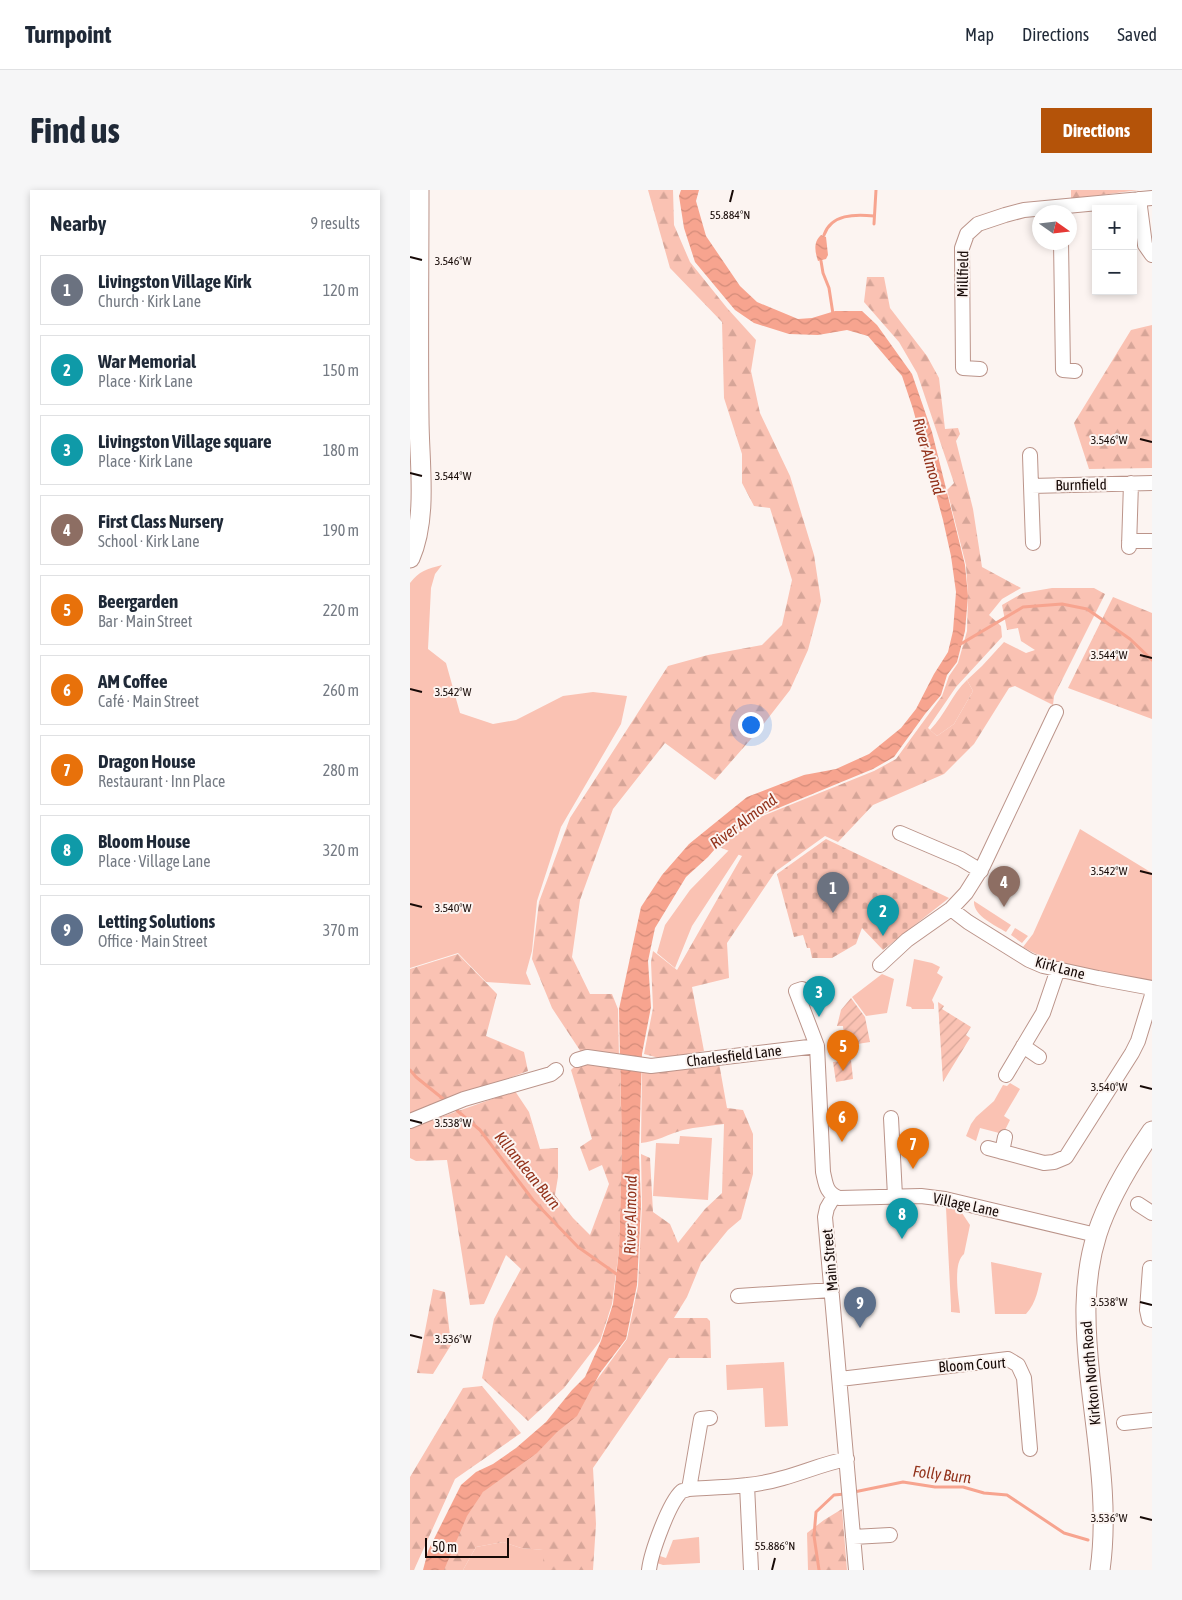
<!DOCTYPE html>
<meta charset="utf-8">
<style>
body{margin:0;font-family:"Asap Condensed",sans-serif;background:#f6f6f7;color:#1f2937}
.controls{position:absolute;right:15px;top:15px;display:grid;overflow:hidden;border-radius:0px;box-shadow:0 2px 8px #0003}
.controls button{width:45px;height:45px;display:grid;place-items:center;padding:0;border:0;border-bottom:1px solid #e0e1e3;background:#fff;color:#1f2937;font:25px sans-serif}
.compass{position:absolute;left:622px;top:15px;width:45px;height:45px;border-radius:50%;background:#fff;box-shadow:0 2px 8px #0003;rotate:104deg}
.scale{position:absolute;left:15px;bottom:12px;width:84px;box-sizing:border-box;padding-left:5px;border:2px solid #170a07;border-top:0;font-size:14px;line-height:18px;white-space:nowrap;color:#170a07;-webkit-text-stroke:4px #fcf4f1;paint-order:stroke}
.you{position:absolute;left:340px;top:534px;width:18px;height:18px;margin:-12px;border:4px solid #fff;border-radius:50%;background:#1a73e8;box-shadow:0 0 0 8px #1a73e833}
.badge{display:grid;place-items:center;width:32px;height:32px;border-radius:50%;background:#b45309;color:#fff;font-size:16px;font-weight:700}
.pin{position:absolute;translate:-50% -41px;filter:drop-shadow(0 1px 2px #0008)}
.pin::after{content:'';position:absolute;top:26px;width:18px;height:15px;background:inherit;clip-path:polygon(0 0,100% 0,50% 100%)}
.list{margin:0;padding:0;list-style:none}
h2{display:flex;justify-content:space-between;align-items:center;height:65px;margin:0;padding:0 20px;font-size:21px}
h2 small{font-size:16px;font-weight:400;color:#747a83}
.list li{display:grid;grid-template-columns:32px 1fr auto;gap:15px;align-items:center;box-sizing:border-box;height:70px;margin:0 10px 10px;padding:0 10px;border:1px solid #e0e1e3;border-radius:0px}
.list b{display:block;font-size:19px;white-space:nowrap}
.list p{margin:0;font-size:16px;white-space:nowrap;color:#747a83}
.list em{font-size:16px;font-style:normal;color:#747a83}
.map{position:relative;flex:none;width:742px;height:1380px;overflow:hidden;border-radius:0px}
header{display:flex;align-items:center;gap:30px;box-sizing:border-box;height:70px;padding:0 25px;background:#fff;border-bottom:1px solid #e0e1e3}
header strong{font-size:24px}
nav{display:flex;gap:28px;margin-inline-start:auto;font-size:18px}
.intro{display:flex;align-items:center;justify-content:space-between;box-sizing:border-box;height:120px;padding:0 30px}
h1{margin:0;font-size:35px}
.button{padding:12px 22px;border-radius:0px;background:#b45309;color:#fff;font-size:18px;font-weight:700}
main{display:flex;gap:30px;padding:0 30px}
aside{flex:1;background:#fff;border-radius:0px;box-shadow:0 2px 8px #0003}
.map>svg:first-child{display:block}
.green{fill:#fac2b3}
.forest{fill:url(#forest-firs)}
.cemetery{fill:url(#cemetery-stones)}
.garden{fill:url(#garden-furrows)}
.water{fill:url(#water-waves)}
.lines{fill:none;stroke-linecap:round;stroke-linejoin:round}
.stream{stroke:#f7a48f;stroke-width:3}
.street-casing{stroke:#bb948a;stroke-width:16}
.secondary-casing{stroke:#bb948a;stroke-width:21}
.street{stroke:#fff;stroke-width:14}
.secondary{stroke:#fff;stroke-width:19}
.ticks{fill:none;stroke:#170a07;stroke-width:2}
.labels{text-anchor:middle;stroke-width:4;stroke-linejoin:round;paint-order:stroke}
.street-label{font-size:15px;fill:#170a07;stroke:#fcf4f1}
.water-label{font-size:16px;font-style:italic;fill:#93331c;stroke:#fcf4f1}
.ticks-label{font-size:12px;text-anchor:middle;fill:#170a07;stroke:#fcf4f1;stroke-width:4;stroke-linejoin:round;paint-order:stroke}
</style>
<header>
<strong>Turnpoint</strong>
<nav><a>Map</a><a>Directions</a><a>Saved</a></nav>
</header>
<div class="intro"><h1>Find us</h1><a class="button">Directions</a></div>
<main>
<aside>
<h2>Nearby<small>9 results</small></h2>
<ul class="list">
<li><span class="badge" style="background:#6b7280">1</span><div><b>Livingston Village Kirk</b><p>Church · Kirk Lane</p></div><em>120 m</em></li>
<li><span class="badge" style="background:#0f9aa8">2</span><div><b>War Memorial</b><p>Place · Kirk Lane</p></div><em>150 m</em></li>
<li><span class="badge" style="background:#0f9aa8">3</span><div><b>Livingston Village square</b><p>Place · Kirk Lane</p></div><em>180 m</em></li>
<li><span class="badge" style="background:#8d6e63">4</span><div><b>First Class Nursery</b><p>School · Kirk Lane</p></div><em>190 m</em></li>
<li><span class="badge" style="background:#e8710a">5</span><div><b>Beergarden</b><p>Bar · Main Street</p></div><em>220 m</em></li>
<li><span class="badge" style="background:#e8710a">6</span><div><b>AM Coffee</b><p>Café · Main Street</p></div><em>260 m</em></li>
<li><span class="badge" style="background:#e8710a">7</span><div><b>Dragon House</b><p>Restaurant · Inn Place</p></div><em>280 m</em></li>
<li><span class="badge" style="background:#0f9aa8">8</span><div><b>Bloom House</b><p>Place · Village Lane</p></div><em>320 m</em></li>
<li><span class="badge" style="background:#5c6f8a">9</span><div><b>Letting Solutions</b><p>Office · Main Street</p></div><em>370 m</em></li>
</ul>
</aside>
<div class="map">
<svg width="742" height="1380" viewBox="0 0 742 1380">
<defs>
<pattern id="forest-firs" width="22" height="20" patternUnits="userSpaceOnUse" patternTransform="scale(1.25)"><rect width="22" height="20" fill="#fac2b3"/><path d="M5 1l3.5 6h-7zM16 11l3.5 6h-7z" fill="#d6a598"/></pattern>
<pattern id="cemetery-stones" width="16" height="16" patternUnits="userSpaceOnUse" patternTransform="scale(1.25)"><rect width="16" height="16" fill="#fac2b3"/><path d="M2 7V4a2 2 0 0 1 4 0v3zM10 15v-3a2 2 0 0 1 4 0v3z" fill="#d6a598"/></pattern>
<pattern id="garden-furrows" width="10" height="10" patternUnits="userSpaceOnUse" patternTransform="scale(1.25)"><rect width="10" height="10" fill="#fac2b3"/><path d="M-1 1l2-2M0 10L10 0M9 11l2-2" fill="none" stroke="#d6a598"/></pattern>
<pattern id="water-waves" width="16" height="10" patternUnits="userSpaceOnUse" patternTransform="scale(1.25)"><rect width="16" height="10" fill="#f7a48f"/><path d="M0 5q4-4 8 0t8 0" fill="none" stroke="#d38c7a"/></pattern>
</defs>
<rect width="100%" height="100%" fill="#fcf4f1"/>
<path class="green" d="M32 375 25 384 21 398 18 459 36 473 50 523 83 534 106 530 153 506 183 502 217 506 211 534 151 637 127 711 122 761 116 783 121 795 76 792 48 763 0 778V393C9 381 17 379 32 375Z
M557 490 563 501 544 534 527 546 520 540C535 525 542 504 557 490Z
M670 639 742 683V794C699 784 651 780 613 757L623 744Z
M322 657 331 661 282 736 265 778 247 763 255 735 280 700Z
M564 711 601 735 596 742C585 735 563 726 564 711Z
M605 738 618 746 612 753 601 745Z
M504 769 522 773 530 777 527 783 533 787 522 810 524 814V819H502L501 817 496 816Z
M472 784 484 789 477 823 456 826 442 807Z
M600 893 610 899 594 926 600 930 593 944 570 938 566 951 556 946 561 934 566 927 584 911 593 895 597 896Z
M270 946 302 948 298 1010 243 1006 246 953 269 954Z
M536 1018 550 1020 560 1035 554 1064C542 1074 549 1108 550 1123L541 1122V1116Z
M581 1072 632 1083C628 1098 627 1112 616 1124H585Z
M374 1172 378 1236 355 1237 353 1198 317 1200 316 1175Z
M289 1347 290 1373 253 1375 247 1373 250 1366 256 1368 263 1350Z
M93 1352 111 1358 134 1360 133 1380H53L66 1357Z"/>
<path class="forest" d="M238 0H263L264 35 280 72 317 118 346 150 341 181 350 223 380 286 404 365 411 411 398 460 380 500 348 541 305 590 255 553 203 619 170 710 162 767 180 804H202L208 819 209 868 188 861 171 862 142 818 122 769 129 712 160 628 258 476 298 465 352 455 372 435 382 390 360 318 344 316 332 293V264L314 208 312 132 260 78Z
M661 0H729L661 9Z
M457 87H474L480 118 517 166 529 188 535 239 548 238 550 244 546 251 563 319 572 377 611 398 592 409 579 425 591 436 592 447 546 497 518 538 527 546 544 534 563 501 557 490 572 476 594 452 616 463 625 460 611 451 608 438 597 440 592 415 613 403 642 398H684L695 404 644 506 643 515 605 496 599 498 564 554 534 584 463 615 428 652 415 646 365 682 317 753 319 788 282 797 294 861 253 869 234 864 243 818 241 772 243 761 267 780 332 666 309 657 338 632 464 581 486 569 532 506 539 486 548 473 557 441 558 406 556 375 537 300 544 293 507 183 489 152 454 112Z
M742 135V278L679 279 664 233 721 140Z
M703 407 742 423V529L658 498Z
M48 764 87 804 76 846 114 862 118 881 0 925V779Z
M169 872 210 877 212 961 209 1060 202 1114 190 1151 154 1198 118 1231 72 1188 84 1129 111 1079 96 1065 74 1114 60 1115 37 970 6 971 0 968V935L14 933 105 901 119 922 130 959 148 958V987L145 1005 163 1028 180 1045 199 994 192 975 179 981 170 957 182 949 161 880Z
M309 873 317 918 333 920 343 944V984L331 1029 318 1040 291 1073 277 1107 264 1128H297L300 1131 301 1168H259L183 1278 186 1334 183 1380H133V1360L111 1358 93 1352 66 1357 53 1380H30L53 1323 119 1253 172 1210 217 1149 228 1096 232 1016 231 964 240 968 243 1022 260 1034 268 1053 295 1019 312 1003 314 934C300 936 286 937 273 940 259 944 245 952 231 953L232 882Z
M23 1099 35 1102 41 1155 23 1184 7 1183Z
M72 1196 111 1243 45 1289 4 1380H0V1287L53 1198Z
M432 1319 437 1380H398L397 1343 414 1330Z"/>
<path class="cemetery" d="M416 649 539 708 473 760 452 738 446 754 422 768H402L400 758H397L393 745 384 747 367 684Z"/>
<path class="garden" d="M441 808 455 827 460 852 435 856 433 836H427L431 820Z
M528 812 534 816 532 819 561 837 556 845 560 848 533 892Z
M441 870 443 889 426 892 423 872Z"/>
<path class="water" d="M271 0H289L286 11 296 46 330 96 347 112 388 129 402 128 425 121H452L467 135 502 184 522 242 555 375 558 406 555 441 547 472 537 485 531 505 515 524 484 567 463 579 337 631 311 652 298 667 276 687 245 738 238 771 241 817 232 864 229 963 231 1015 227 1095 216 1149 190 1183 167 1226 147 1242 127 1263 73 1302 57 1326 34 1380H13L18 1361 51 1295 66 1282 83 1274 106 1258 136 1232 162 1200 175 1187 191 1151 203 1114 209 1060 212 960 209 819 231 717 252 685 279 654 337 607 394 585 426 579 459 564 491 538 506 519 524 484 538 462 543 441 546 402 541 366 533 330 503 219 492 186 458 146 437 140 408 145 379 144 344 133 325 120 285 72 274 38 269 6Z
M411 45 416 47 418 65 416 69 408 71C405 62 403 52 411 45Z"/>
<g class="lines">
<path class="stream" d="M464 34 466 0
M414 45C421 24 445 24 464 26
M411 71 413 83 419 98 423 124
M549 455 613 417 652 414 677 419 720 449 742 470
M0 880 6 887 37 912
M44 918 70 940 123 1010 168 1057 208 1085
M444 1302 493 1292 525 1297H553L574 1303 597 1305 654 1343 678 1350
M409 1380 404 1346 406 1322 424 1305 435 1304"/>
<defs>
<path id="street" d="M729 9 735 55 742 65
M651 52 653 180 665 181
M570 179 553 178 552 58 557 44 568 34 595 25 614 20 742 8
M620 265 621 296 742 293
M621 296 623 353
M719 351H742
M719 357 721 293
M490 643 551 669 571 681
M541 719 558 732 619 770 633 776 688 788 742 798
M470 775 497 750 541 719 556 703 573 676 646 522
M392 799 386 801 407 856 413 982C416 995 416 1003 429 1008L511 1006 535 1009 686 1045
M613 856 629 867
M167 870 177 867 241 876 407 856
M596 885 633 823 648 779
M481 928 485 1006
M0 931 54 909 141 884 146 880
M578 958 634 973 644 972 656 967 722 863 728 851 742 805
M592 962 595 947
M424 1006 417 1018 415 1027 446 1380
M728 1014 742 1023
M740 1078 737 1120 739 1129 742 1130
M328 1106 422 1100
M430 1189 598 1169 608 1175 614 1188 620 1259
M300 1228 291 1229 279 1299C311 1297 343 1297 373 1288 395 1282 415 1273 437 1269
M714 1233 742 1230
M337 1295 341 1380
M443 1347 480 1345
M239 1380C241 1363 259 1312 272 1301 273 1301 278 1299 279 1299"/>
<path id="secondary" d="M0 368C18 327 9 272 9 228 8 152 9 76 9 0
M690 1380C699 1316 687 1251 680 1187 675 1140 672 1091 687 1044 699 1007 720 973 742 941"/>
</defs>
<use href="#street" class="street-casing"/>
<use href="#secondary" class="secondary-casing"/>
<use href="#street" class="street"/>
<use href="#secondary" class="secondary"/>
</g>
<path class="ticks" d="M320 12 323 0M0 67 12 70M730 249 742 252M0 283 12 286M730 465 742 468M0 499 12 502M730 681 742 684M0 714 12 717M730 896 742 899M0 930 12 933M730 1112 742 1115M0 1145 12 1148M730 1327 742 1330M362 1380 365 1368"/>
<g class="labels">
<g class="street-label">
<text transform="translate(553 84) rotate(-89)" y="5">Millfield</text>
<text transform="translate(671 295) rotate(-1)" y="5">Burnfield</text>
<text transform="translate(650 778) rotate(15)" y="5">Kirk Lane</text>
<text transform="translate(324 866) rotate(-7)" y="5">Charlesfield Lane</text>
<text transform="translate(556 1015) rotate(12)" y="5">Village Lane</text>
<text transform="translate(420 1070) rotate(-95)" y="5">Main Street</text>
<text transform="translate(562 1175) rotate(-4)" y="5">Bloom Court</text>
<text transform="translate(681 1183) rotate(-95)" y="5">Kirkton North Road</text>
</g>
<g class="water-label">
<text transform="translate(519 266) rotate(74)" y="6">River Almond</text>
<text transform="translate(333 631) rotate(-37)" y="6">River Almond</text>
<text transform="translate(118 980) rotate(51)" y="6">Killandean Burn</text>
<text transform="translate(220 1025) rotate(-89)" y="6">River Almond</text>
<text transform="translate(532 1284) rotate(7)" y="6">Folly Burn</text>
</g>
</g>
<g class="ticks-label">
<text x="320" y="29">55.884°N</text>
<text x="43" y="75">3.546°W</text>
<text x="699" y="254">3.546°W</text>
<text x="43" y="290">3.544°W</text>
<text x="699" y="469">3.544°W</text>
<text x="43" y="506">3.542°W</text>
<text x="699" y="685">3.542°W</text>
<text x="43" y="722">3.540°W</text>
<text x="699" y="901">3.540°W</text>
<text x="43" y="937">3.538°W</text>
<text x="699" y="1116">3.538°W</text>
<text x="43" y="1153">3.536°W</text>
<text x="699" y="1332">3.536°W</text>
<text x="365" y="1360">55.886°N</text>
</g>
</svg>
<div class="controls">
<button>+</button>
<button>−</button>
</div>
<svg class="compass" viewBox="-18 -18 36 36"><path d="M0-13l5 13h-10z" fill="#e53935"/><path d="M0 13l5-13h-10z" fill="#747a83"/></svg>
<div class="scale">50 m</div>
<div class="you"></div>
<div class="pin badge" style="left:423px;top:723px;background:#6b7280">1</div>
<div class="pin badge" style="left:473px;top:746px;background:#0f9aa8">2</div>
<div class="pin badge" style="left:409px;top:827px;background:#0f9aa8">3</div>
<div class="pin badge" style="left:594px;top:717px;background:#8d6e63">4</div>
<div class="pin badge" style="left:433px;top:881px;background:#e8710a">5</div>
<div class="pin badge" style="left:432px;top:952px;background:#e8710a">6</div>
<div class="pin badge" style="left:503px;top:979px;background:#e8710a">7</div>
<div class="pin badge" style="left:492px;top:1049px;background:#0f9aa8">8</div>
<div class="pin badge" style="left:450px;top:1138px;background:#5c6f8a">9</div>
</div>
</main>
